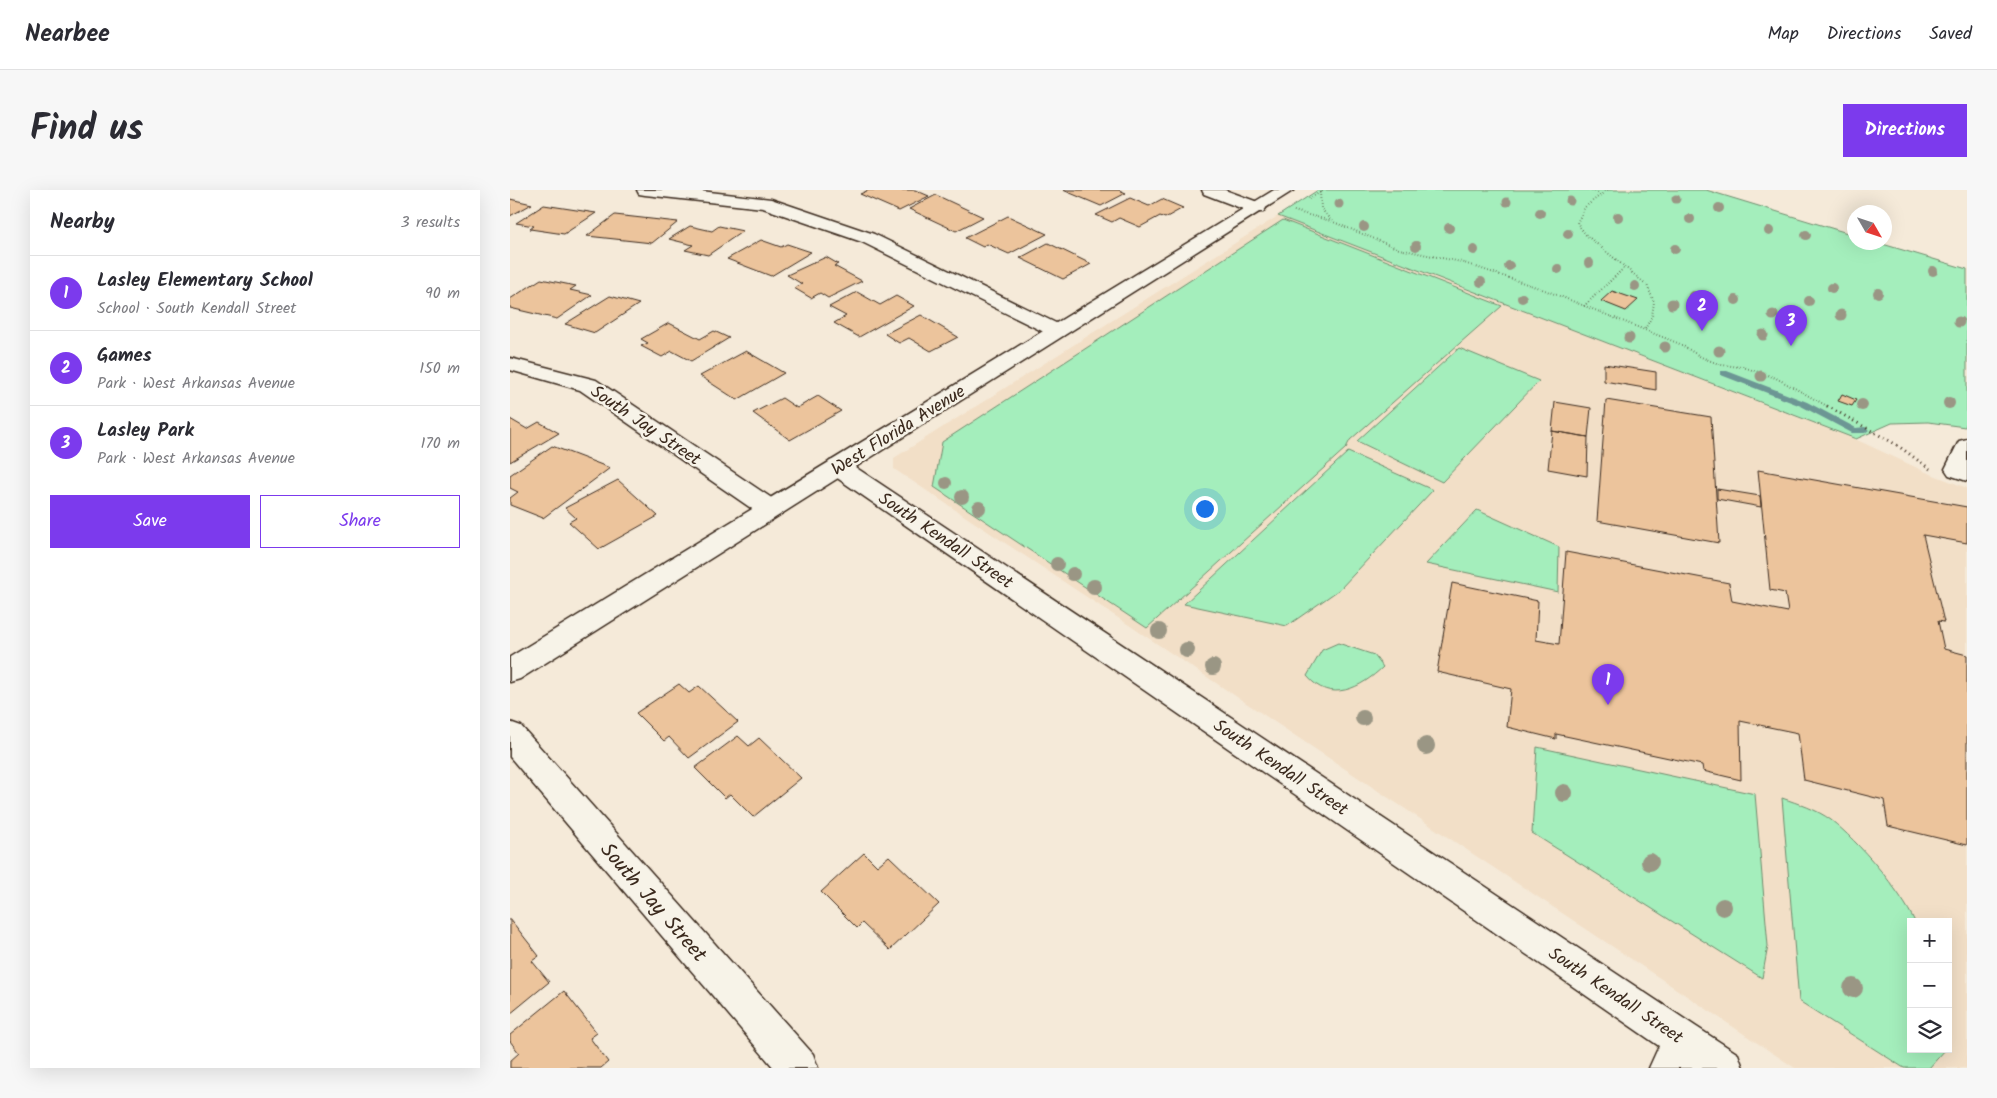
<!DOCTYPE html>
<meta charset="utf-8">
<style>
body{margin:0;font-family:Kalam,sans-serif;background:#f7f7f7;color:#2b2b33}
.controls{position:absolute;right:15px;bottom:15px;display:grid;overflow:hidden;border-radius:0px;box-shadow:0 5px 20px #0002}
.controls button{width:45px;height:45px;display:grid;place-items:center;padding:0;border:0;border-bottom:1px solid #e1e1e2;background:#fff;color:#2b2b33;font:25px sans-serif}
.compass{position:absolute;left:1337px;top:15px;width:45px;height:45px;border-radius:50%;background:#fff;box-shadow:0 5px 20px #0002;rotate:129deg}
.you{position:absolute;left:694px;top:318px;width:18px;height:18px;margin:-12px;border:4px solid #fff;border-radius:50%;background:#1a73e8;box-shadow:0 0 0 8px #1a73e833}
.badge{display:grid;place-items:center;width:32px;height:32px;border-radius:50%;background:#7c3aed;color:#fff;font-size:16px;font-weight:700}
.pin{position:absolute;translate:-50% -41px;filter:drop-shadow(0 1px 2px #0008)}
.pin::after{content:'';position:absolute;top:26px;width:18px;height:15px;background:inherit;clip-path:polygon(0 0,100% 0,50% 100%)}
.list{margin:0;padding:0;list-style:none}
h2{display:flex;justify-content:space-between;align-items:center;height:65px;margin:0;padding:0 20px;font-size:21px}
h2 small{font-size:16px;font-weight:400;color:#7c7c81}
.list li{display:grid;grid-template-columns:32px 1fr auto;gap:15px;align-items:center;box-sizing:border-box;height:75px;padding:0 20px;border-top:1px solid #e1e1e2}
.list b{display:block;font-size:19px;white-space:nowrap}
.list p{margin:0;font-size:16px;white-space:nowrap;color:#7c7c81}
.list em{font-size:16px;font-style:normal;color:#7c7c81}
.actions{display:flex;gap:10px;padding:15px 20px}
.actions a{flex:1;padding:11px 0;border:1px solid #7c3aed;border-radius:0px;text-align:center;font-size:18px;color:#7c3aed}
.actions .main{background:#7c3aed;color:#fff}
.icon{flex:none;width:28px;height:28px;fill:none;stroke:currentColor;stroke-width:2;stroke-linecap:round;stroke-linejoin:round}
.map{position:relative;flex:none;width:1457px;height:878px;overflow:hidden;border-radius:0px}
header{display:flex;align-items:center;gap:30px;box-sizing:border-box;height:70px;padding:0 25px;background:#fff;border-bottom:1px solid #e1e1e2}
header strong{font-size:24px}
nav{display:flex;gap:28px;margin-inline-start:auto;font-size:18px}
.intro{display:flex;align-items:center;justify-content:space-between;box-sizing:border-box;height:120px;padding:0 30px}
h1{margin:0;font-size:35px}
.button{padding:12px 22px;border-radius:0px;background:#7c3aed;color:#fff;font-size:18px;font-weight:700}
main{display:flex;gap:30px;padding:0 30px}
aside{flex:1;background:#fff;border-radius:0px;box-shadow:0 5px 20px #0002}
.map>svg:first-child{display:block}
.built{fill:#f2dfc7;fill-rule:evenodd}
.green{fill:#a4eebc;stroke:#708c6d}
.lines{fill:none;stroke-linecap:round;stroke-linejoin:round}
.stream{fill:#6c9694;fill-rule:evenodd}
.building{fill:#ecc49c;stroke:#3b2a1e}
.minor-casing{stroke:#3b2a1e;stroke-width:3}
.tertiary-casing{stroke:#3b2a1e;stroke-width:3}
.path-far1{stroke:#3b2a1e;stroke-width:2;stroke-dasharray:0.5 2.5;stroke-linecap:butt}
.path{stroke:#3b2a1e;stroke-width:3;stroke-dasharray:1 4;stroke-linecap:butt}
.minor{fill:#f7f3e8;fill-rule:evenodd}
.tertiary{fill:#f7f3e8;fill-rule:evenodd}
.tree{fill:#9a9684}
.labels{text-anchor:middle;stroke-width:5;stroke-linejoin:round;paint-order:stroke}
.street-label{font-size:18px;fill:#3b2a1e;stroke:#f7f3e8}
.near-street-label{font-size:21px;fill:#3b2a1e;stroke:#f7f3e8}
</style>
<header>
<strong>Nearbee</strong>
<nav><a>Map</a><a>Directions</a><a>Saved</a></nav>
</header>
<div class="intro"><h1>Find us</h1><a class="button">Directions</a></div>
<main>
<aside>
<h2>Nearby<small>3 results</small></h2>
<ul class="list">
<li><span class="badge">1</span><div><b>Lasley Elementary School</b><p>School · South Kendall Street</p></div><em>90 m</em></li>
<li><span class="badge">2</span><div><b>Games</b><p>Park · West Arkansas Avenue</p></div><em>150 m</em></li>
<li><span class="badge">3</span><div><b>Lasley Park</b><p>Park · West Arkansas Avenue</p></div><em>170 m</em></li>
</ul>
<div class="actions"><a class="main">Save</a><a>Share</a></div>
</aside>
<div class="map">
<svg width="1457" height="878" viewBox="0 0 1457 878">
<rect width="100%" height="100%" fill="#f5ead9"/>
<filter id="ink" filterUnits="userSpaceOnUse"><feTurbulence type="fractalNoise" baseFrequency=".02" numOctaves="2"/><feDisplacementMap in="SourceGraphic" scale="10" xChannelSelector="R" yChannelSelector="G"/><feConvolveMatrix kernelMatrix="1 2 1 2 8 2 1 2 1" color-interpolation-filters="sRGB"/></filter>
<g filter="url(#ink)">
<path class="built" d="M768 26 1345 249 1416 282 1457 298V878H1285L384 279V268ZM1401 732H1438V859H1401Z"/>
<path class="green" d="M808 0H1196L1344 45V52L1369 53 1457 79V232L1455 237 1418 232 1382 233 1346 249 768 26Z
M773 30 992 116 840 250 836 258 637 438 424 297 432 252Z
M949 158 1029 191 932 292 847 251Z
M838 262 923 300 830 399 777 436 674 414Z
M967 320 1049 357 1048 402 916 374Z
M828 453 864 465 873 477C851 498 820 514 797 486L812 460Z
M1027 557 1245 604 1258 756 1252 788 1022 643Z
M1272 608C1289 614 1306 619 1321 630 1348 651 1391 701 1405 732H1401V859H1436L1419 878H1394L1289 811Z"/>
<g class="lines">
<path class="stream" d="M1211 181H1217L1297 212 1346 238 1355 237 1359 240 1355 243H1342L1291 216 1211 185Z"/>
</g>
<path class="building" d="M359 0H405L419 6 389 21 350 4Z
M553 0H609L616 3 591 16Z
M426 5 473 27 446 41 399 19Z
M620 8 639 16 652 9 673 18 655 28 650 26 630 37 609 28 602 32 586 25Z
M0 9 22 14 0 26Z
M34 15 86 23 54 44 20 39 24 36 6 33Z
M105 25 168 32 142 53 77 46Z
M498 26 537 44 499 64 477 54 473 57 455 48Z
M180 36 202 41 209 36 233 41 198 65 175 60 183 55 159 49Z
M251 50 271 57 277 54 301 62 261 86 217 69Z
M538 53 581 74 553 89 510 68Z
M316 67 328 74 324 76 352 91 318 108 310 103 301 108 284 98 292 94 277 85Z
M31 89 66 96 60 100 82 105 47 129 0 118V109Z
M1102 101 1128 110 1116 121 1091 111Z
M347 102 370 115 386 106 404 116 349 147 324 133 336 126 319 117Z
M100 106 129 114 85 143 55 134Z
M411 125 448 147 421 161 399 148 389 153 375 144Z
M159 133 190 149 204 141 219 148 181 171 162 161 152 167 131 156 138 153 131 149Z
M236 161 274 183 227 210 190 186Z
M1094 174 1146 182V200L1094 191Z
M1332 204 1346 210 1342 216 1328 211Z
M308 206 331 221 280 250 243 223 272 208 287 218Z
M1096 210 1201 227 1209 353 1087 331Z
M1045 212 1081 218 1078 247 1042 241Z
M0 229 17 239 29 232 49 243 0 272Z
M1042 241 1078 247 1077 286 1038 279Z
M42 256 100 278 33 328 0 315V308L8 302 0 298V285Z
M1248 280 1457 317V353L1413 345 1434 432 1428 431 1434 459 1457 465V655L1378 636 1374 610 1294 590 1288 543 1230 531 1231 590 1193 581 1192 575 1046 544V549L997 537 1001 499 927 482 942 393 1028 411 1026 450 1049 454 1056 362 1219 393 1222 411 1278 422 1275 403 1260 400Z
M108 290 148 326 89 359 59 332 66 328 55 318Z
M1207 299 1250 306 1251 317 1207 309Z
M169 494 179 503 189 496 228 532 179 568 159 547 154 551 126 523Z
M228 546 239 556 249 548 291 588 243 627 220 604 215 608 185 578Z
M354 663 367 676 379 666 429 714 380 760 352 733 347 738 311 702Z
M0 729 29 766 22 771 39 792 0 824Z
M54 801 87 843 80 848 98 872 91 878H0V871L9 863 0 851V845Z"/>
<g class="lines">
<defs>
<path id="minor" d="M127 0H182L261 9 364 44 554 137 557 141 554 145 547 147 540 145 352 52 253 18 135 5 129 4Z
M692 0H715L753 14 756 18 753 22H741L694 4Z
M0 168 86 190 269 313 272 319 269 325 260 328 251 325 70 200 0 180Z
M1457 249V291L1439 285 1435 279 1449 251Z
M328 269 336 271 1185 836 1228 864 1233 878H1139L1149 856 320 283 316 277 320 271Z
M0 532 11 536 303 864 308 878H264L0 567Z"/>
<path id="tertiary" d="M764 0H784L10 489 0 492V467Z"/>
</defs>
<use href="#minor" class="minor-casing"/>
<use href="#tertiary" class="tertiary-casing"/>
<path class="path-far1" d="M1082 0 1090 4
M1097 0 1075 17 1067 33 1076 45 1137 95 1144 112 1142 126 1135 139
M810 2 811 18 821 31
M799 9 814 0
M784 21 821 31 889 59 951 72 1032 99 1170 154 1191 167 1211 175 1233 177 1266 188 1319 217
M1074 116 1115 77"/>
<path class="path" d="M1317 216 1387 255 1420 279"/>
<use href="#minor" class="minor"/>
<use href="#tertiary" class="tertiary"/>
</g>
<g class="tree">
<circle cx="1166" cy="9" r="4.5"/>
<circle cx="1060" cy="11" r="4.5"/>
<circle cx="997" cy="12" r="4.5"/>
<circle cx="829" cy="14" r="4.5"/>
<circle cx="1209" cy="18" r="5"/>
<circle cx="1030" cy="23" r="5"/>
<circle cx="1108" cy="27" r="5"/>
<circle cx="1180" cy="29" r="5"/>
<circle cx="854" cy="37" r="5"/>
<circle cx="939" cy="38" r="5"/>
<circle cx="1259" cy="41" r="5"/>
<circle cx="1058" cy="44" r="5"/>
<circle cx="1296" cy="45" r="5"/>
<circle cx="906" cy="56" r="5"/>
<circle cx="1165" cy="59" r="5"/>
<circle cx="964" cy="60" r="5"/>
<circle cx="1079" cy="73" r="5"/>
<circle cx="999" cy="76" r="5"/>
<circle cx="1048" cy="79" r="5"/>
<circle cx="1423" cy="81" r="5"/>
<circle cx="971" cy="92" r="5"/>
<circle cx="1125" cy="96" r="5"/>
<circle cx="1322" cy="98" r="5"/>
<circle cx="1368" cy="103" r="5"/>
<circle cx="1183" cy="106" r="5"/>
<circle cx="1012" cy="108" r="5"/>
<circle cx="1226" cy="110" r="5"/>
<circle cx="1299" cy="111" r="5"/>
<circle cx="1162" cy="114" r="5.5"/>
<circle cx="1263" cy="125" r="5.5"/>
<circle cx="1331" cy="125" r="5.5"/>
<circle cx="1449" cy="132" r="5.5"/>
<circle cx="1253" cy="145" r="5.5"/>
<circle cx="1119" cy="148" r="5.5"/>
<circle cx="1155" cy="157" r="5.5"/>
<circle cx="1209" cy="161" r="5.5"/>
<circle cx="1251" cy="186" r="5.5"/>
<circle cx="1439" cy="213" r="6"/>
<circle cx="1352" cy="215" r="6"/>
<circle cx="436" cy="293" r="6"/>
<circle cx="452" cy="307" r="7"/>
<circle cx="469" cy="318" r="7"/>
<circle cx="547" cy="374" r="7"/>
<circle cx="563" cy="384" r="7"/>
<circle cx="584" cy="397" r="8"/>
<circle cx="649" cy="441" r="8"/>
<circle cx="677" cy="460" r="8"/>
<circle cx="703" cy="477" r="8"/>
<circle cx="853" cy="528" r="8"/>
<circle cx="916" cy="556" r="9"/>
<circle cx="1054" cy="603" r="9"/>
<circle cx="1140" cy="672" r="9"/>
<circle cx="1213" cy="717" r="9"/>
<circle cx="1343" cy="798" r="10"/>
</g>
</g>
<g class="labels">
<g class="street-label">
<text transform="translate(136 235) rotate(34)" y="6">South Jay Street</text>
<text transform="translate(388 240) rotate(-32)" y="6">West Florida Avenue</text>
<text transform="translate(436 350) rotate(34)" y="6">South Kendall Street</text>
<text transform="translate(771 577) rotate(34)" y="6">South Kendall Street</text>
<text transform="translate(1106 805) rotate(34)" y="6">South Kendall Street</text>
</g>
<g class="near-street-label">
<text transform="translate(144 712) rotate(49)" y="7">South Jay Street</text>
</g>
</g>
</svg>
<div class="controls">
<button>+</button>
<button>−</button>
<button><svg class="icon" aria-label="layers" viewBox="0 0 24 24"><path d="M12 4l9 5-9 5-9-5zM3 14l9 5 9-5"/></svg></button>
</div>
<svg class="compass" viewBox="-18 -18 36 36"><path d="M0-13l5 13h-10z" fill="#e53935"/><path d="M0 13l5-13h-10z" fill="#7c7c81"/></svg>
<div class="you"></div>
<div class="pin badge" style="left:1098px;top:515px">1</div>
<div class="pin badge" style="left:1192px;top:141px">2</div>
<div class="pin badge" style="left:1281px;top:156px">3</div>
</div>
</main>
